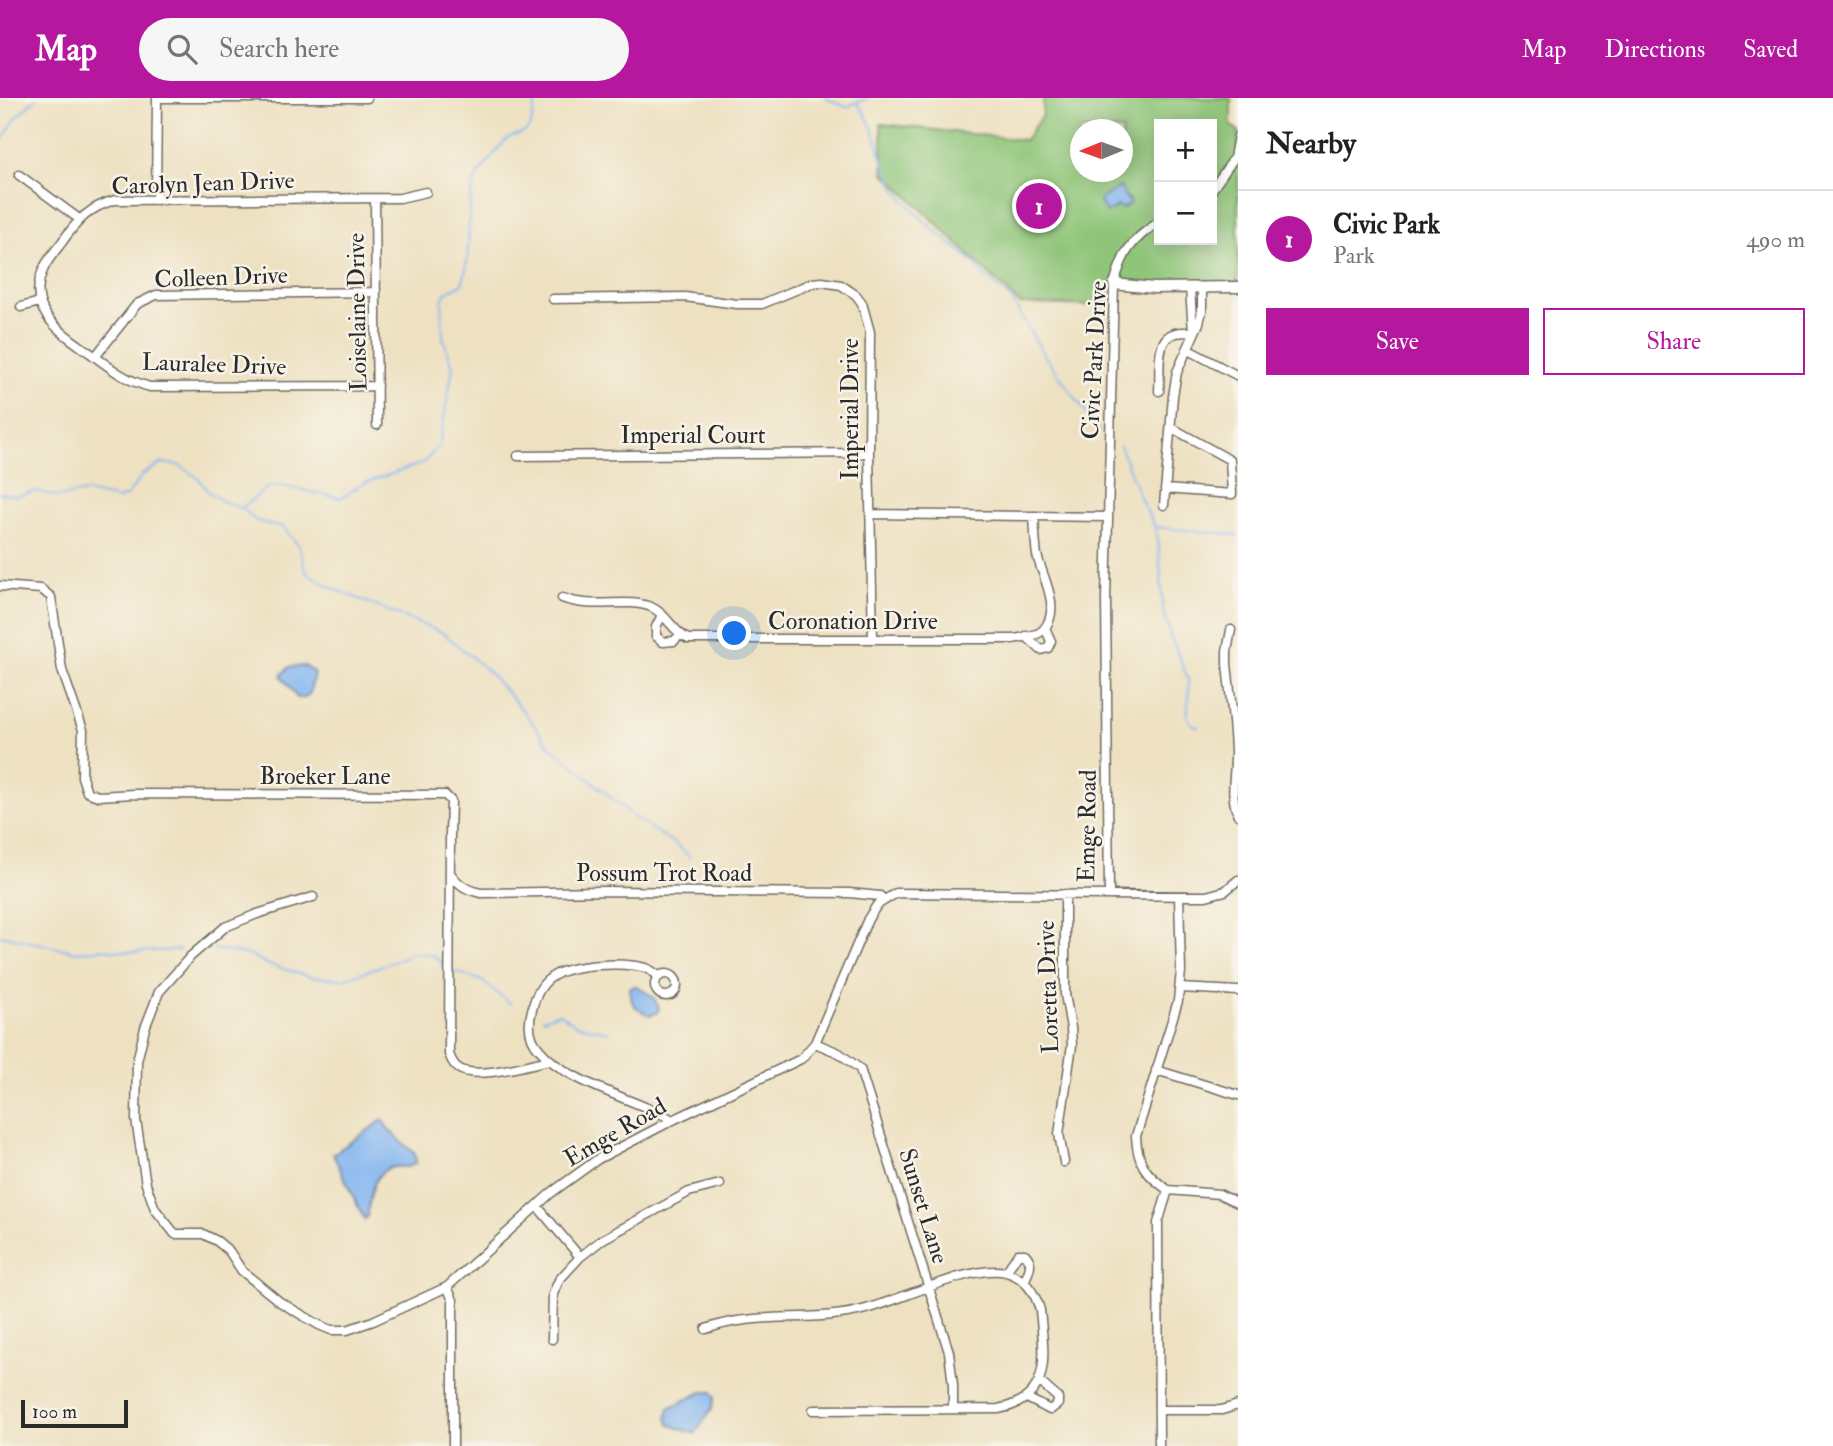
<!DOCTYPE html>
<meta charset="utf-8">
<style>
body{margin:0;font-family:"IM FELL Double Pica",serif;background:#f6f6f6;color:#222}
.controls{position:absolute;right:21px;top:21px;display:grid;overflow:hidden;border-radius:0px;box-shadow:0 4px 18px #0003}
.controls button{width:63px;height:63px;display:grid;place-items:center;padding:0;border:0;border-bottom:2px solid #e0e0e0;background:#fff;color:#222;font:35px sans-serif}
.compass{position:absolute;left:1070px;top:21px;width:63px;height:63px;border-radius:50%;background:#fff;box-shadow:0 4px 18px #0003;rotate:269deg}
.scale{position:absolute;left:21px;bottom:18px;width:107px;box-sizing:border-box;padding-left:7px;border:4px solid #2b2b2b;border-top:0;font-size:19px;line-height:24px;white-space:nowrap;color:#2b2b2b;-webkit-text-stroke:5px #f7f3e8;paint-order:stroke}
.you{position:absolute;left:735px;top:536px;width:24px;height:24px;margin:-18px;border:5px solid #fff;border-radius:50%;background:#1a73e8;box-shadow:0 0 0 10px #1a73e833}
.badge{display:grid;place-items:center;width:46px;height:46px;border-radius:50%;background:#b5179e;color:#fff;font-size:23px;font-weight:700}
.pin{position:absolute;translate:-50% -50%;border:4px solid #fff;box-shadow:0 2px 7px #0006}
.list{margin:0;padding:0;list-style:none}
h2{display:flex;justify-content:space-between;align-items:center;height:91px;margin:0;padding:0 28px;font-size:30px}
h2 small{font-size:23px;font-weight:400;color:#767676}
.list li{display:grid;grid-template-columns:46px 1fr auto;gap:21px;align-items:center;box-sizing:border-box;height:98px;padding:0 28px;border-top:2px solid #e0e0e0}
.list b{display:block;font-size:26px;white-space:nowrap}
.list p{margin:0;font-size:23px;white-space:nowrap;color:#767676}
.list em{font-size:23px;font-style:normal;color:#767676}
.actions{display:flex;gap:14px;padding:21px 28px}
.actions a{flex:1;padding:16px 0;border:2px solid #b5179e;border-radius:0px;text-align:center;font-size:24px;color:#b5179e}
.actions .main{background:#b5179e;color:#fff}
.icon{flex:none;width:38px;height:38px;fill:none;stroke:currentColor;stroke-width:2;stroke-linecap:round;stroke-linejoin:round}
.map{position:relative;flex:none;width:1238px;height:1348px;overflow:hidden}
header{display:flex;align-items:center;gap:42px;box-sizing:border-box;height:98px;padding:0 35px;background:#b5179e;color:#fff}
header strong{font-size:33px}
nav{display:flex;gap:38px;margin-inline-start:auto;font-size:24px}
.search{width:490px;height:63px;background:#f6f6f6;display:flex;align-items:center;gap:18px;box-sizing:border-box;padding:0 24px;border-radius:38px;color:#767676;font-size:26px}
main{display:flex}
aside{flex:1;background:#fff}
.map>svg:first-child{display:block}
.green{fill:#8ec578;stroke:#5c7852;stroke-width:2;fill-rule:evenodd}
.water{fill:#84b6f1;stroke:#58708e;stroke-width:2}
.lines{fill:none;stroke-linecap:round;stroke-linejoin:round}
.stream{stroke:#84b6f1;stroke-width:2}
.minor-casing{stroke:#6f6b60;stroke-width:11}
.tertiary-casing{stroke:#6f6b60;stroke-width:13}
.minor{stroke:#fff;stroke-width:8}
.tertiary{stroke:#fff;stroke-width:10}
.labels{text-anchor:middle;stroke-width:5;stroke-linejoin:round;paint-order:stroke}
.street-label{font-size:24px;fill:#2b2b2b;stroke:#f7f3e8}
</style>
<header>
<strong>Map</strong>
<div class="search"><svg class="icon" aria-label="search" viewBox="0 0 24 24"><circle cx="10" cy="10" r="6"/><path d="M15 15l6 6"/></svg>Search here</div>
<nav><a>Map</a><a>Directions</a><a>Saved</a></nav>
</header>
<main>
<div class="map">
<svg width="1238" height="1348" viewBox="0 0 1238 1348">
<rect width="100%" height="100%" fill="#f7f3e8"/>
<filter id="ink" filterUnits="userSpaceOnUse"><feTurbulence type="fractalNoise" baseFrequency=".0143" numOctaves="2"/><feDisplacementMap in="SourceGraphic" scale="14" xChannelSelector="R" yChannelSelector="G"/><feConvolveMatrix kernelMatrix="1 2 1 2 8 2 1 2 1" color-interpolation-filters="sRGB"/></filter>
<filter id="wash" filterUnits="userSpaceOnUse"><feTurbulence type="fractalNoise" baseFrequency=".00686" numOctaves="4" result="noise"/><feDisplacementMap in="SourceGraphic" scale="28" xChannelSelector="R" yChannelSelector="G"/><feGaussianBlur stdDeviation="1.57" result="paint"/><feColorMatrix in="noise" values="0 0 0 0 0 0 0 0 0 0 0 0 0 0 0 0 0 1.4 0 .05"/><feComposite in="paint" operator="in"/></filter>
<g filter="url(#wash)">
<rect width="100%" height="100%" fill="#eee1c1"/>
<path class="green" d="M1043 0H1231V28L1238 32V189L1109 185 1106 208 1020 206 884 75 881 26 1025 42 1043 16ZM1159 26H1212V142H1159ZM1080 32H1122V74H1080Z"/>
<path class="water" d="M1120 89 1127 102 1129 101 1130 106 1122 111 1118 108 1106 115 1099 102Z
M305 568 314 575 310 595 305 600H297L281 577 289 569Z
M637 888 653 899 659 910 657 915 650 917C635 911 630 907 630 889Z
M383 1022 388 1031 415 1056 416 1065C408 1071 403 1068 394 1069 371 1072 370 1102 367 1120L364 1121 333 1056Z
M702 1294H712L715 1299 712 1310 695 1336 670 1327 667 1320 669 1310Z"/>
<g class="lines">
<path class="stream" d="M826 0 846 9 867 0
M858 6C877 29 879 60 893 86 907 112 952 147 976 166L984 178 1012 202 1044 257 1100 333
M0 45 16 20 36 0
M1120 348 1141 402 1155 429 1159 450 1163 511 1170 537 1188 581 1189 599 1187 619 1192 626 1198 629
M0 395 19 398 35 393 59 399 86 394 118 401 127 398 143 376 163 365 179 367 198 380 209 394 224 404 242 410 255 422 269 427 282 428 299 448 306 474 332 490 443 535 488 573 525 615 550 648 639 723 674 745 690 759
M243 409 268 389 282 388 341 400 362 386 423 365 439 348 453 269 443 239 442 202 446 194 462 186C474 152 463 115 476 80 477 77 502 46 506 42 512 36 523 38 529 30 535 22 532 9 538 0
M1156 429 1238 437
M0 837 77 854 102 851 130 854 181 852
M213 851 250 857 269 867 311 879 343 881 393 864 413 855 433 857 446 869
M454 873 482 883 511 906
M543 921 559 915 576 927 609 934"/>
</g>
</g>
<g filter="url(#ink)">
<g class="lines">
<defs>
<path id="minor" d="M157 0H367
M19 77 79 121
M1212 92 1234 60 1238 38
M375 101 377 327
M156 102 157 0
M1190 190 1193 235
M553 201 685 199 737 206H762L812 185 822 184 841 187 856 197 862 205 870 234 869 355 873 541
M21 209 40 204
M1187 251 1238 278
M95 259 137 206 156 197 376 194
M377 288 150 289C124 282 111 270 90 255 61 234 24 212 44 170 48 161 56 152 62 144 77 123 89 109 115 102L400 100 426 94
M1159 293C1161 263 1152 228 1193 235
M518 358 869 355
M1165 391 1232 396 1230 362 1172 330
M1164 407 1173 298 1177 274 1199 225 1202 213V190
M870 416 1108 419
M0 488 41 491 51 499 62 572 83 632 82 679 87 694 98 698 134 696 445 697 451 703 450 737 449 956C451 961 453 967 458 970 476 983 528 966 550 962
M562 500C594 512 626 499 651 509 666 515 673 534 688 541H1013C1023 539 1037 539 1044 531 1062 510 1042 478 1037 457 1035 444 1035 431 1034 418
M662 517 656 529V538L663 544 674 543 680 537
M1231 532 1227 553V566C1230 595 1234 624 1235 653 1236 676 1229 695 1238 717
M1026 538 1041 552 1048 550 1051 543 1045 530
M450 775C459 787 466 792 481 795L601 793 849 795 880 798 884 802
M1109 796 1106 500 1114 186C1123 154 1131 142 1159 124
M313 799 257 816 225 829 191 858 159 894 145 930 137 963 136 1022 146 1086 155 1111 175 1136H203L217 1143 229 1153 242 1173 280 1204 319 1227 331 1232H347L373 1223 447 1189 551 1095 598 1061 673 1022 801 961 815 945 868 821 877 807 896 795 1206 798 1225 793 1238 782
M655 887a11 11 0 1 1 22 0a11 11 0 1 1-22 0Z
M659 878C654 875 650 871 645 870 624 864 573 866 555 877 542 884 535 898 532 912 528 926 529 941 540 952 567 985 635 1001 673 1022
M1180 890 1238 893
M815 945 839 955 860 971 949 1254 953 1287V1310
M1156 972 1238 997
M1064 1064 1059 1036 1072 947 1071 930 1065 896V796
M1168 1092 1219 1096 1238 1105
M537 1108 580 1159
M1006 1174 1018 1156H1025C1034 1165 1029 1173 1024 1184
M447 1189 453 1202V1348
M706 1231C757 1212 814 1226 866 1211 901 1202 972 1166 1006 1174 1024 1179 1035 1194 1040 1212 1044 1255 1054 1301 998 1311L813 1312
M552 1241 553 1196 559 1182 580 1159 603 1141 689 1094 720 1086
M1027 1300 1050 1312 1058 1306V1300L1039 1283
M1159 1312H1222L1238 1307
M1159 1348 1158 1125 1168 1092C1146 1077 1137 1065 1136 1038L1178 903 1181 873 1179 798"/>
<path id="tertiary" d="M1114 186 1154 190 1238 189"/>
</defs>
<use href="#minor" class="minor-casing"/>
<use href="#tertiary" class="tertiary-casing"/>
<use href="#minor" class="minor"/>
<use href="#tertiary" class="tertiary"/>
</g>
</g>
<g class="labels">
<g class="street-label">
<text transform="translate(203 85) rotate(-2)" y="8">Carolyn Jean Drive</text>
<text transform="translate(221 179) rotate(-2)" y="8">Colleen Drive</text>
<text transform="translate(357 214) rotate(-91)" y="8">Loiselaine Drive</text>
<text transform="translate(1094 262) rotate(-87)" y="8">Civic Park Drive</text>
<text transform="translate(214 266) rotate(2)" y="8">Lauralee Drive</text>
<text transform="translate(850 311) rotate(-90)" y="8">Imperial Drive</text>
<text x="693" y="345">Imperial Court</text>
<text x="853" y="531">Coronation Drive</text>
<text x="325" y="686">Broeker Lane</text>
<text transform="translate(1087 728) rotate(-89)" y="8">Emge Road</text>
<text x="664" y="783">Possum Trot Road</text>
<text transform="translate(1048 889) rotate(-92)" y="8">Loretta Drive</text>
<text transform="translate(615 1034) rotate(-30)" y="8">Emge Road</text>
<text transform="translate(924 1108) rotate(73)" y="8">Sunset Lane</text>
</g>
</g>
</svg>
<div class="controls">
<button>+</button>
<button>−</button>
</div>
<svg class="compass" viewBox="-18 -18 36 36"><path d="M0-13l5 13h-10z" fill="#e53935"/><path d="M0 13l5-13h-10z" fill="#767676"/></svg>
<div class="scale">100 m</div>
<div class="you"></div>
<div class="pin badge" style="left:1039px;top:108px">1</div>
</div>
<aside>
<h2>Nearby<small></small></h2>
<ul class="list">
<li><span class="badge">1</span><div><b>Civic Park</b><p>Park</p></div><em>490 m</em></li>
</ul>
<div class="actions"><a class="main">Save</a><a>Share</a></div>
</aside>
</main>
